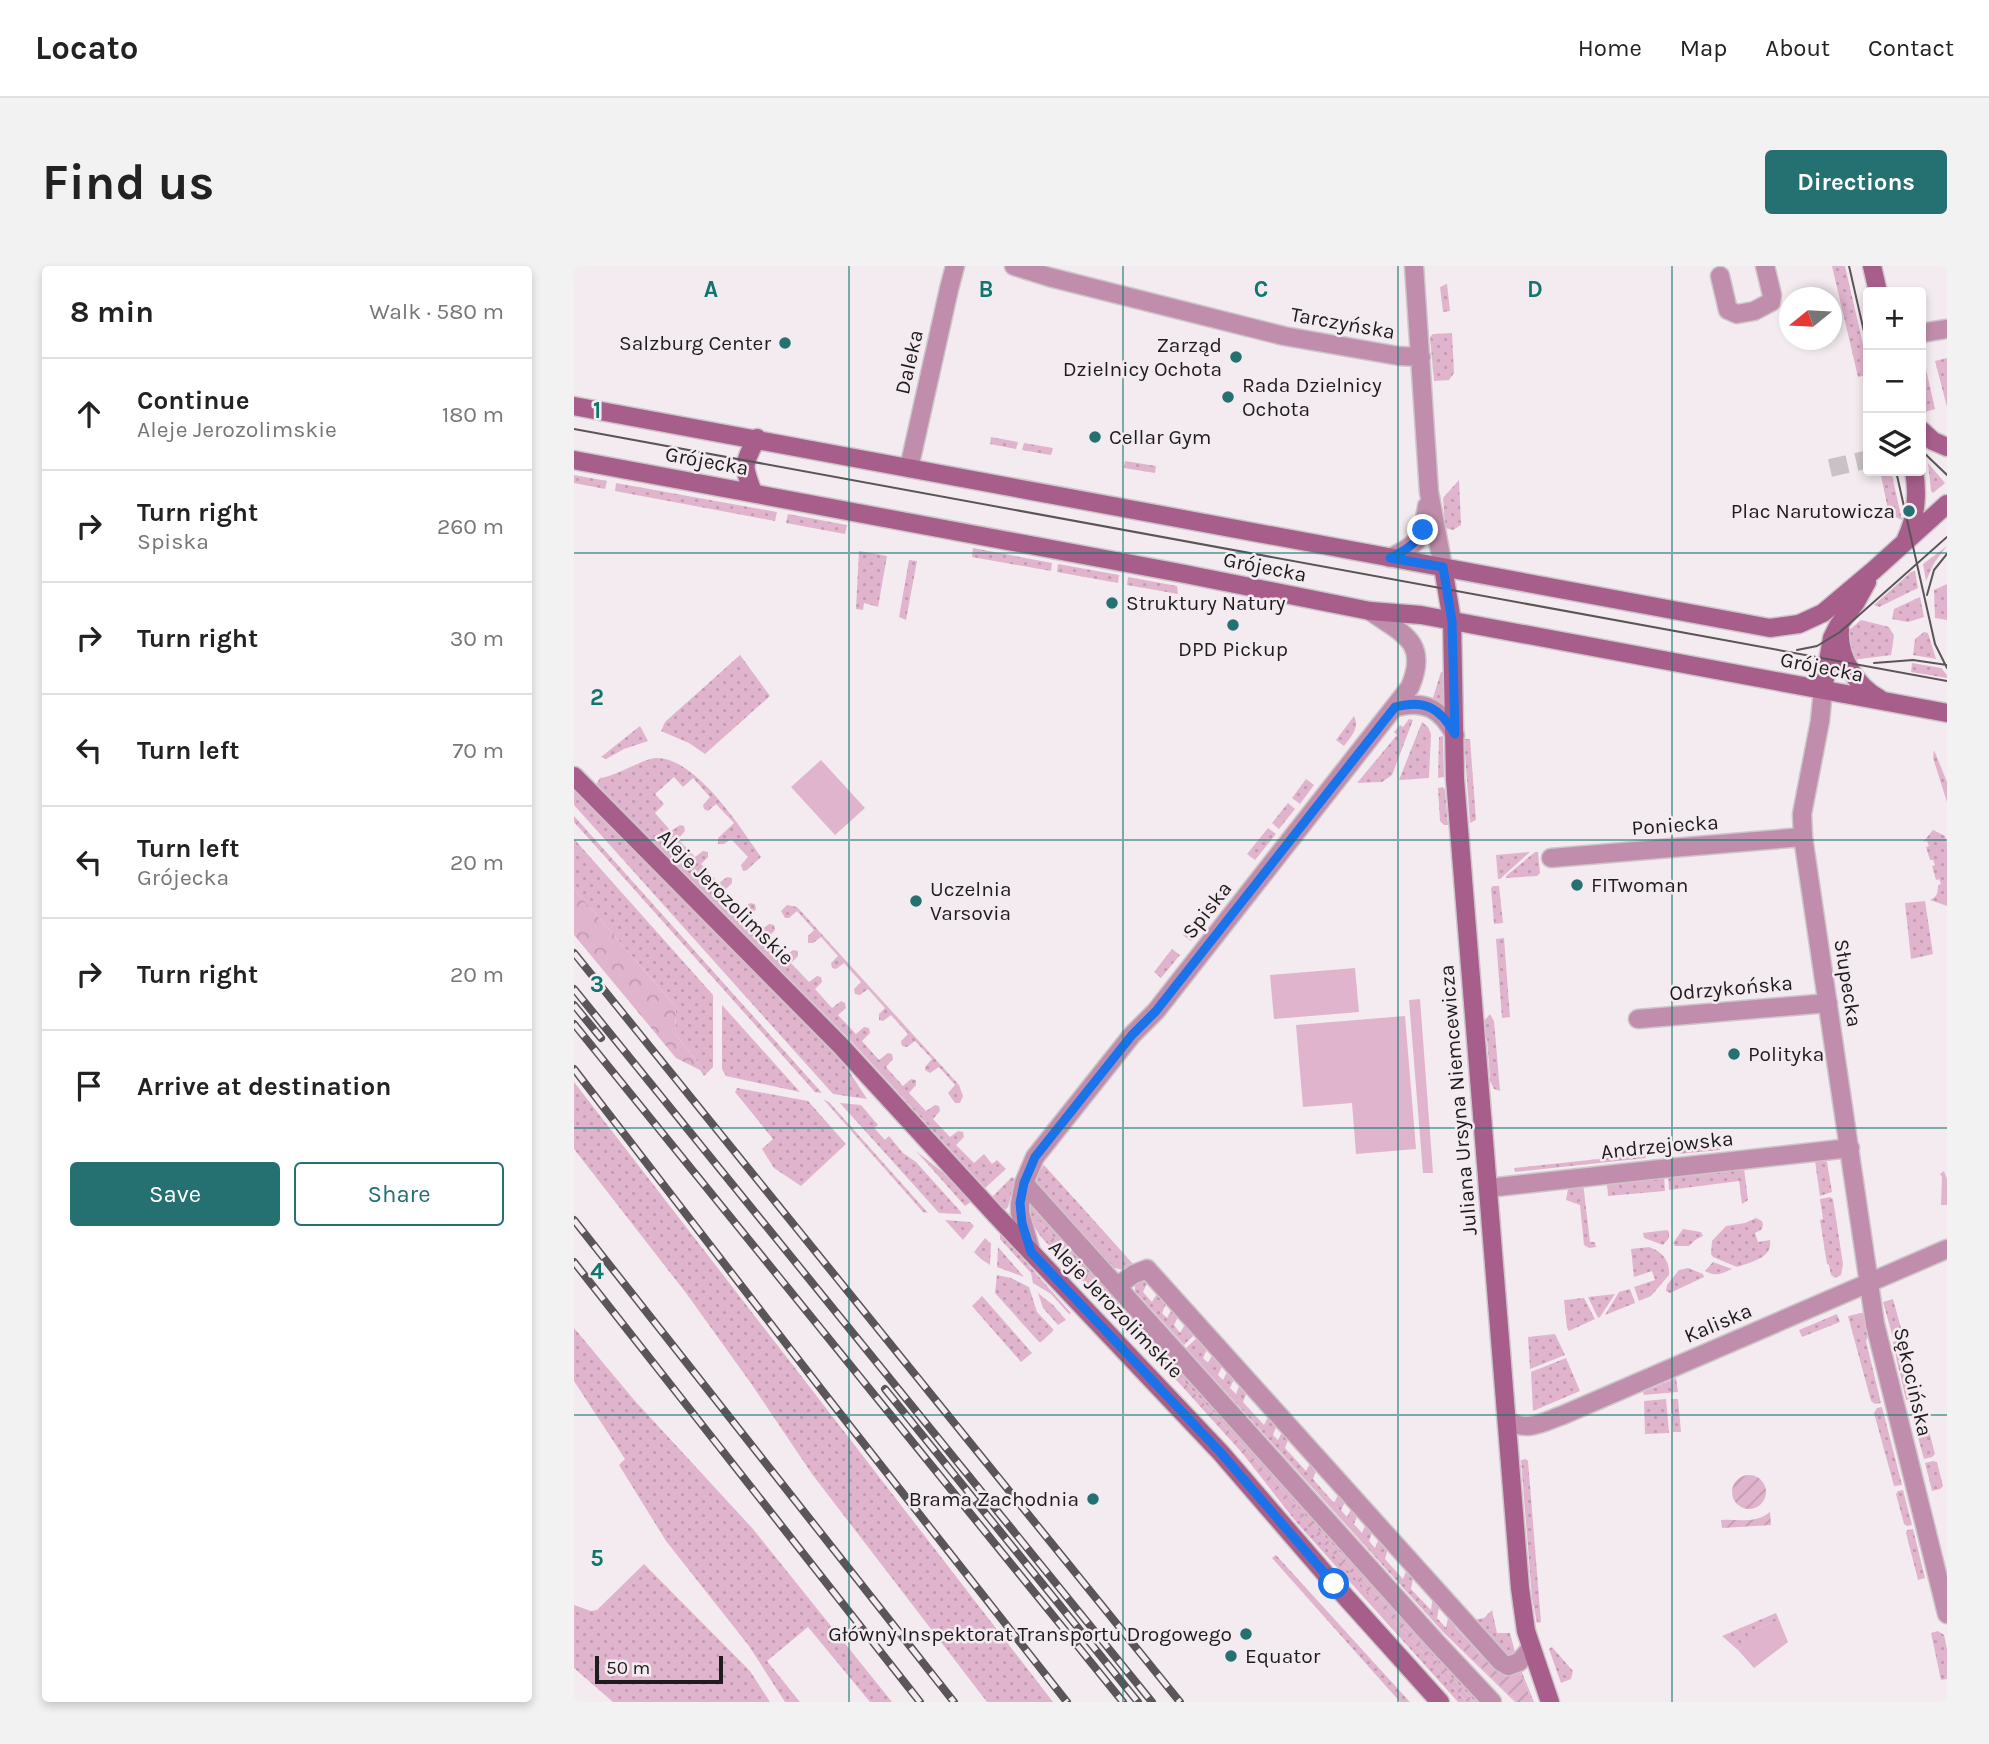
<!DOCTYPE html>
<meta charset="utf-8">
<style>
body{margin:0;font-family:Karla,sans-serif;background:#f2f2f2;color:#222}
.controls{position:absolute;right:21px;top:21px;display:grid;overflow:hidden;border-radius:7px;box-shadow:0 4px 10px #0003}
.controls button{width:63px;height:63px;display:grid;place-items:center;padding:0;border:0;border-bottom:2px solid #e0e0e0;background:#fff;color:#222;font:35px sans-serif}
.compass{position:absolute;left:1205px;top:21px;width:63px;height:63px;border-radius:50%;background:#fff;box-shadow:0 4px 10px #0003;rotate:252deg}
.scale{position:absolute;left:21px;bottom:18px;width:128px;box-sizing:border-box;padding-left:7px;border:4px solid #1f1c1e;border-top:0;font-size:19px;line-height:24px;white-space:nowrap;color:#1f1c1e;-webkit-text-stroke:5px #f3ebef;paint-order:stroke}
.stop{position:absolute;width:21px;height:21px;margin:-16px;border:5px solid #1a73e8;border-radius:50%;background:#fff}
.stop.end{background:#1a73e8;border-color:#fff;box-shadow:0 2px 7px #0008}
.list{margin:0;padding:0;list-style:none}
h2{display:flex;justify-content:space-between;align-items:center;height:91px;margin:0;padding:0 28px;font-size:30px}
h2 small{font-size:23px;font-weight:400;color:#767676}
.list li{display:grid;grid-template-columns:46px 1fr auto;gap:21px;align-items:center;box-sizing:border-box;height:112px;padding:0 28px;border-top:2px solid #e0e0e0}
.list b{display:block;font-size:26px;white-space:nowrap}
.list p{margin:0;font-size:23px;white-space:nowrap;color:#767676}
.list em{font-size:23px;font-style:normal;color:#767676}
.actions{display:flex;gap:14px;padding:21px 28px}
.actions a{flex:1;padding:16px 0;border:2px solid #257071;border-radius:7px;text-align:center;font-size:24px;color:#257071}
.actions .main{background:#257071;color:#fff}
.icon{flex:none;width:38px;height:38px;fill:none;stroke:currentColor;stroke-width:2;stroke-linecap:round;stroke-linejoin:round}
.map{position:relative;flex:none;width:1373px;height:1436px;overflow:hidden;border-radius:7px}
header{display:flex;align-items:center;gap:42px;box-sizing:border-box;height:98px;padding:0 35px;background:#fff;border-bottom:2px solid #e0e0e0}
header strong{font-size:33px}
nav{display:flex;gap:38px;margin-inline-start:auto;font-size:24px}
.intro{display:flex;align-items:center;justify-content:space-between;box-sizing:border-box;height:168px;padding:0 42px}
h1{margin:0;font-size:49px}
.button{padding:18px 32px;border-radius:7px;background:#257071;color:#fff;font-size:24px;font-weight:700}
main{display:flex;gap:42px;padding:0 42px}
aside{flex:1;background:#fff;border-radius:7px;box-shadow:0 4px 10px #0003}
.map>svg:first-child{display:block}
.grass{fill:url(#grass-dots)}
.forest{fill:url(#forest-crowns)}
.park{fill:#e1b4ce}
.garden{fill:url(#garden-furrows)}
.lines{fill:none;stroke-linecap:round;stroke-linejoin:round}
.street-tunnel{stroke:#c9c2c5;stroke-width:18;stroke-dasharray:18 9;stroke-linecap:butt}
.street-casing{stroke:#cdc6c9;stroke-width:21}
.secondary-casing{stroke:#cdc6c9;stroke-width:21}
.street{stroke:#c08eac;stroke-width:18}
.secondary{stroke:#a75e8b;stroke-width:18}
.tram{stroke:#5a5558;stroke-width:2}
.rail-casing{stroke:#5a5558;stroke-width:8}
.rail{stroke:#f3ebef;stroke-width:5;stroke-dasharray:16;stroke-linecap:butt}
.route{stroke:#1a73e8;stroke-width:9}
.grid{fill:none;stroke:#0f766e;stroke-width:2;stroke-opacity:0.55}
.poi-dot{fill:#257071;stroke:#f3ebef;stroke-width:2.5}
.labels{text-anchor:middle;stroke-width:5;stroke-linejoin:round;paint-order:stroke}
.street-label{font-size:21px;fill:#1f1c1e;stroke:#f3ebef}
.poi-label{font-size:21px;fill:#1f1c1e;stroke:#f3ebef;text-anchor:start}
.grid-label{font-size:23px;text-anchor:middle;font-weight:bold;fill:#0f766e;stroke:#f3ebef;stroke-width:5;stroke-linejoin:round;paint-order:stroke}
</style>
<header>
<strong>Locato</strong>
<nav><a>Home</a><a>Map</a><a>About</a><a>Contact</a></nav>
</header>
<div class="intro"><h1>Find us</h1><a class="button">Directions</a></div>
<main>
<aside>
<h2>8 min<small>Walk · 580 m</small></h2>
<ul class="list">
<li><svg class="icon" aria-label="ahead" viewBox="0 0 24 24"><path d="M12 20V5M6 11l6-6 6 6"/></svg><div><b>Continue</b><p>Aleje Jerozolimskie</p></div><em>180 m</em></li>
<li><svg class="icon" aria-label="right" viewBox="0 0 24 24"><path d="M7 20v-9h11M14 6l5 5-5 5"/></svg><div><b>Turn right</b><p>Spiska</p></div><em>260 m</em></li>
<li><svg class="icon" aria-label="right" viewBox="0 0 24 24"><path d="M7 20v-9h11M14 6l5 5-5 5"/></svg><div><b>Turn right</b></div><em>30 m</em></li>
<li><svg class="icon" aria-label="left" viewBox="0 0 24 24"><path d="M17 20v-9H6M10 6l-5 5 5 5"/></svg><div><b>Turn left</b></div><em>70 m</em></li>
<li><svg class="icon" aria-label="left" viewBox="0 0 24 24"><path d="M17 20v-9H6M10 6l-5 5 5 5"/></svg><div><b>Turn left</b><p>Grójecka</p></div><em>20 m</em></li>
<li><svg class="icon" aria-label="right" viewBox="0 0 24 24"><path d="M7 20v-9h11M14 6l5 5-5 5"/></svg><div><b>Turn right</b></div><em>20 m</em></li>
<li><svg class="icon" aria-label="arrive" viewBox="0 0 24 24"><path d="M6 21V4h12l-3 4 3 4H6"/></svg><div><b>Arrive at destination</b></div></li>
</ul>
<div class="actions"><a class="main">Save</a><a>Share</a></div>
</aside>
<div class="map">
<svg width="1373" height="1436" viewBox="0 0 1373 1436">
<defs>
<pattern id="grass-dots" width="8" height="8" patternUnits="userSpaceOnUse" patternTransform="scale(1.75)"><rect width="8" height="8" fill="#e1b4ce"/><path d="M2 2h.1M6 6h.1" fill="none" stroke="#c19ab0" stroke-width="1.8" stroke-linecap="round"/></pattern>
<pattern id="forest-crowns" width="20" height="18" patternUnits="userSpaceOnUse" patternTransform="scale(1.75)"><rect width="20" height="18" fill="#e1b4ce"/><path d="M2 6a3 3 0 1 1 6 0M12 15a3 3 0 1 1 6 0" fill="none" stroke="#c19ab0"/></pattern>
<pattern id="garden-furrows" width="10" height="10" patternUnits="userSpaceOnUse" patternTransform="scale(1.75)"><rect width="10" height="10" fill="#e1b4ce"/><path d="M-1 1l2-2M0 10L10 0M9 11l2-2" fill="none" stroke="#c19ab0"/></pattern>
</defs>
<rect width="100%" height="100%" fill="#f3ebef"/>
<path class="grass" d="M1258 0H1271L1294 100V109L1284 111Z
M873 18 876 45 869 46 866 21Z
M878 67 880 107 875 114 860 115 856 71 859 68Z
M1347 81 1361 143 1347 147Z
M1373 92V141L1361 95Z
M417 171 444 176 442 183 416 178Z
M450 177 479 182 477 189 448 184Z
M551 195 582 200 581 207 550 202Z
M1354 197 1371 217 1359 227 1357 225Z
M1306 205H1317L1328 254 1315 248Z
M0 209 33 215 31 223 0 217Z
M885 214 887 259 879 264 871 262 869 232Z
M42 217 203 246 201 255 41 225Z
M214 248 273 259 271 268 212 257Z
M1373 280 1360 297 1352 315 1349 298Z
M399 282 478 297 477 305 398 291Z
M285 285 313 290 304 341 290 337 289 344 282 343Z
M335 294 343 295 332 354 325 351Z
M484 298 545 309 544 317 483 306Z
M1341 305 1344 322 1305 341 1300 339 1337 306Z
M554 311 603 320 604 328 553 319Z
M1373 318V354L1361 352 1360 324Z
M1346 331 1350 351 1334 356 1318 353 1320 343Z
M1287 354 1315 361 1320 370 1317 389 1278 394 1273 366Z
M1350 366 1354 367 1362 393 1339 389 1341 373Z
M166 389 196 430 131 488 115 477 87 465 91 456Z
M1338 397 1367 402 1373 409V412L1337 406Z
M867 406H869V443L858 435Z
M780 450C786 462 777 471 770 480L762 474Z
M835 453 839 454 818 509 808 516 783 517 823 469 820 466 826 459 829 461Z
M848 456 854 461 857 468 855 512 825 514Z
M66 460 74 475 50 483 32 493 27 491Z
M869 470 870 511 864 512 865 471Z
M890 473H896L902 554 896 557Z
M1360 484 1373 516V536L1359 492Z
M81 492C121 490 166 561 187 591L173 604 169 605 167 599 174 591 157 573 150 578H144V572L160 557 142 538 134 545 130 543 129 539 136 531 119 512 109 521 100 511 81 528 90 538 81 547 97 565 106 559 110 560 111 565 104 573 121 591 129 585 134 586V591L127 598 145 617 153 611 158 612V617L151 624 168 643 176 637 181 638 182 643 175 651 187 664 195 658 200 659 201 664 194 672 211 690 219 684 224 685V690L217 697 235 716 243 710 247 711 248 716 241 723 258 742 267 735 271 737 272 742 264 749 282 768 290 761 295 762 296 767 288 775 305 794 314 787 318 788 319 793 312 801 329 820 337 813 342 814V819L335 827 352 845 361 839 365 840 366 845 359 853 376 871 384 865 389 866 390 871 382 879 400 897 410 888 418 898 423 894 432 903 411 922 278 776 22 519 26 512C46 509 61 496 81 492Z
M732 513 740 519 726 538 718 532Z
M869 521 871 524 874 559H870L866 555 864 522Z
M0 522 266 791 293 833 259 828 0 539Z
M714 537 721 543 705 563 698 557Z
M694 562 702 568 681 594 673 588Z
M1359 564 1371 570 1373 577V640L1356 634C1363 631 1364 627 1364 619L1367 618 1365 613 1362 614 1358 600 1361 599 1359 594H1356L1352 581 1355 580 1353 575 1349 576Z
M0 573 139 729V801L133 807 101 768 102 741 0 623Z
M956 586 926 613H924L922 589Z
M961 586H964L966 607 963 610 932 612V610Z
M919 620H925L929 657 920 658 917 622Z
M647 621 655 627 636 650 628 644Z
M1351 635 1359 688 1337 693 1331 637Z
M213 639 223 641 385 819 389 830 386 837H381L374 827 381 819 365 801 356 807 351 804V801L358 793 341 775 333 781 328 780 327 775 334 768 317 749 309 755 305 754V748L311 742 294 723 286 729 281 728 280 723 287 716 270 697 262 703 258 702 257 697 264 690 247 671 239 677H234V670L240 664 223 645 215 652H211L207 645Z
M622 652 629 658 617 675 609 669Z
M930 672 936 751 928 752 922 673Z
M598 683 606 689 587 712 580 706Z
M148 739 226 826 152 810 148 803Z
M916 748 920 755 926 825 920 823 915 813 916 811 913 773 912 772 910 755Z
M0 816 479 1436H413L238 1208 176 1116 112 1027 0 883Z
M163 822 234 835 272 878 227 920 200 902 188 883 199 873 161 826Z
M266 837 287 839 304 859 300 862 311 874 315 870 329 887 342 896 387 946V948L365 947Z
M1145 879 1146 884 1104 888V884Z
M342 885 376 912 398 935 391 940Z
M1071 888 1072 892 941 906 940 902Z
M1250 894 1253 896 1258 926 1246 930 1241 895Z
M470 899 560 999 549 1004 540 1002 462 916V910Z
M1170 902 1174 934 1168 938 1165 915 1095 924 1094 908Z
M1090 908 1091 925 1034 930 1033 915Z
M438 911 441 913 434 941 431 944 418 931Z
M1009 917 1016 976H1021L1022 981 1015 982 1010 979 1006 939 992 934 994 923 999 918Z
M1256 931 1259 933 1269 998 1267 1009 1261 1012 1257 1009 1255 999 1253 998 1246 954 1249 953 1246 933Z
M456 940H459L906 1436H900L464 954 467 963 609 1121 468 972C461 963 454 951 456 940Z
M1182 952 1188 955 1189 959 1187 964 1181 967 1184 976 1196 974C1199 992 1177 996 1163 1001L1139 991 1137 988 1138 975 1152 960 1171 957Z
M371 954 396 956 400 960 389 974Z
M1109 963 1127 966 1129 970 1121 974 1115 980H1101L1099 977Z
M1093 964 1095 966V972L1089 979 1070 972 1069 967Z
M426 967 497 1047 495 1048 477 1028 459 1017 457 1007 426 973Z
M411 972 417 978 416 999 407 993 400 986Z
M424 981 450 1011 423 1001Z
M1075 981C1088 985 1096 995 1095 1009L1077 1030 1065 1035 1060 1021 1081 1014 1078 1005 1060 1011 1057 983Z
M1139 996 1158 1003C1147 1008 1142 1011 1131 1005Z
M1114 1002 1129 1008 1130 1011 1096 1027 1092 1025 1093 1019 1105 1004Z
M423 1009 437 1012 455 1021 463 1046 479 1063V1065L467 1076H465L421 1027Z
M565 1013H575L569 1026 578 1036 585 1024 594 1034 588 1047 593 1052 599 1040 606 1047 600 1059 606 1067 613 1055 623 1066 610 1079 561 1025V1019Z
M1056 1023 1061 1037 1031 1049 1045 1026Z
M464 1027 479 1039 492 1054 484 1059 469 1042Z
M1041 1028 1026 1051 1024 1052 1014 1031Z
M408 1030 458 1087 447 1096 398 1040Z
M1010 1032 1021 1053 995 1065 993 1062 990 1034Z
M1319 1033 1328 1066 1326 1070 1319 1072 1309 1036Z
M1292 1046 1297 1063 1292 1075 1307 1137 1301 1138 1297 1135 1274 1050Z
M1263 1048 1266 1056 1228 1071 1225 1064Z
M0 1062 61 1135 179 1263 318 1436H296L234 1361 193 1395 226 1436H211L175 1380 92 1275 45 1199 51 1193 0 1115Z
M981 1068 991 1089 956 1103 954 1071Z
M626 1069 635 1079 629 1092 634 1097 640 1085 650 1096 644 1109 649 1114 655 1102 662 1109 656 1122 662 1128 667 1115 674 1123 669 1136 690 1159 696 1147 704 1156 699 1169 704 1174 710 1162 716 1169 711 1182 732 1205 738 1193 744 1200 739 1213 760 1237 766 1225 773 1232 767 1244 773 1251 779 1239 785 1246 780 1258 788 1267 793 1255 800 1262 795 1275 801 1282 806 1270 815 1279 811 1293 829 1313 834 1300 840 1307 837 1323 857 1344 859 1329 866 1336 863 1352 872 1362 875 1346 882 1354 881 1361 909 1391 947 1404 960 1436H958L946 1406 937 1408 908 1393 894 1378 888 1383 943 1436H941L869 1366 612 1082Z
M1328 1074 1331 1076 1337 1099 1335 1102 1325 1105 1319 1076Z
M992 1092 1006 1125 959 1145 957 1106Z
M1336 1105 1339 1106 1345 1129 1343 1132 1332 1134 1326 1107Z
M1102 1112 1104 1126 1070 1129 1069 1126Z
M1092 1133 1095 1167 1071 1168 1070 1135Z
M1097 1133H1104L1107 1166H1099Z
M1344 1136 1348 1138 1361 1188 1358 1191 1350 1193 1336 1142 1339 1137Z
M1308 1141 1328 1219 1320 1220 1300 1147 1303 1142Z
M665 1183 893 1436H884L723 1257Z
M952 1193 954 1195 967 1356 963 1357 958 1332 947 1194Z
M1359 1195 1363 1196 1369 1220 1366 1223 1358 1225 1351 1197Z
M1329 1224 1338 1259 1333 1260 1330 1258 1322 1228 1324 1225Z
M1339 1263 1351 1312 1344 1314 1332 1267 1333 1264Z
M702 1289 835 1435 836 1436H826L698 1292Z
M70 1298 176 1405 196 1436H39L0 1402V1339L17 1345 23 1344Z
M918 1344 923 1367H936L942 1390 936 1394 899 1354 910 1352Z
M1202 1347 1205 1354 1181 1363 1184 1368 1164 1384 1148 1370Z
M1364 1365 1370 1369 1373 1383V1413L1367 1414 1357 1367Z
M978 1381 999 1405 997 1413 987 1417 975 1383Z"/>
<path class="forest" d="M0 623 102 741 101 768 133 807 130 810 126 804 102 792 0 669Z"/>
<path class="park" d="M247 494 291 542 261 569 217 521Z
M781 702 785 746 700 753 696 709Z
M846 733 859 907H849L835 734Z
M831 750 842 883 782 888 778 837 729 841 722 759Z
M1370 905 1373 913V939H1367L1368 911 1366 908Z
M1205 1354 1214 1376 1180 1402 1164 1384 1183 1368 1181 1363Z"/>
<path class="garden" d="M0 550 248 827 241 826 0 556Z
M250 834 255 836 354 947 349 946Z
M463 953 900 1436H893L466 963Z
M1158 1226a17 17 0 1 1 34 0a17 17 0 1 1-34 0Z
M1196 1246 1197 1259 1148 1262 1147 1254C1165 1253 1181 1258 1196 1246Z
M894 1377 908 1393 916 1394 937 1408 946 1406 958 1436H943L888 1383Z"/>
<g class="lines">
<path class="street-tunnel" d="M1256 202 1291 194"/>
<defs>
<path id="street" d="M440 0 475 11 710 70 825 90 847 91
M840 0 855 226 869 301
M1146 10 1154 44 1163 48 1180 45 1197 36 1198 29 1191 0
M1347 67 1373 63
M335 202 375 23 381 0
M816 292C846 277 849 272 853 240
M1249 424 1246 455 1228 548 1229 571 1301 1058 1373 1348
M822 441C851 434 866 442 881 469
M977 592 1229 571
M1064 753 1254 737
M450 917 862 1376 918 1436
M914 922 1276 882
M457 986 446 947V938L450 917 461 891 558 769 582 745 836 421C855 376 829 368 796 345
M543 1020 560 1008 573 1003 927 1396 934 1400 945 1396 957 1382
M933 1154C953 1167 969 1156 989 1149L1373 983"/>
<path id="secondary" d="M1298 0 1304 26
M0 140 1196 362 1225 358 1249 347 1300 304 1373 238
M1347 164 1359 175 1373 181
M0 194 606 307 796 345 847 349 1373 447
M179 226C168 198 169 199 183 172
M1332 273C1342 252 1344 227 1340 205
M869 301 878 355 881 513 946 1322 952 1365 976 1436
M1266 364C1264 391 1282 420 1306 433
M1249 424 1258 372 1264 360 1282 336 1293 316
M0 510 266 779 421 948 647 1187 760 1318 866 1436"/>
</defs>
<use href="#street" class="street-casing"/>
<use href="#secondary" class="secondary-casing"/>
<use href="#street" class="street"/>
<use href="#secondary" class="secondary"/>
<path class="tram" d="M1275 0 1294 83
M0 163 1373 415
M1347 184 1373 209
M1322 205 1361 378 1373 402
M1353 329 1360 304 1373 288
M1223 384 1243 380 1266 366 1373 271
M1300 397 1339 394 1373 399"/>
<defs>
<path id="rail" d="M0 687 606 1436
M0 723 578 1436
M0 739 27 772
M0 758 549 1436
M0 803 254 1132 493 1436
M0 954 380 1436
M0 996 346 1436
M311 1123 564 1436"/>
</defs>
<use href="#rail" class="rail-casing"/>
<use href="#rail" class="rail"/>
</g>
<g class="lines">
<path class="route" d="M760 1318 647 1187 457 986 448 957 446 937 450 917 461 891 558 769 582 745 821 441C851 433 866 442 881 468L878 355 869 301 816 292C829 286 843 278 849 264"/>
</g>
<path class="grid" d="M275 0V1436M549 0V1436M824 0V1436M1098 0V1436M0 287H1373M0 574H1373M0 862H1373M0 1149H1373"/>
<g class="poi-dot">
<circle cx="211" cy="77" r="7"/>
<circle cx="662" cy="91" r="7"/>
<circle cx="654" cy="131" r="7"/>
<circle cx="521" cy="171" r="7"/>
<circle cx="1335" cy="245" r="7"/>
<circle cx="538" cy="337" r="7"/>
<circle cx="659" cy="359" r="7"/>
<circle cx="1003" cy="619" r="7"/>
<circle cx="342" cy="635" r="7"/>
<circle cx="1160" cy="788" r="7"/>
<circle cx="519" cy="1233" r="7"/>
<circle cx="672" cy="1368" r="7"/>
<circle cx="657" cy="1390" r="7"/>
</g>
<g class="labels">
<g class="street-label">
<text transform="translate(769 57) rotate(10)" y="7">Tarczyńska</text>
<text transform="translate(335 96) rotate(-77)" y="7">Daleka</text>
<text transform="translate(133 195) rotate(10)" y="7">Grójecka</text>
<text transform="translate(691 301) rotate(11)" y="7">Grójecka</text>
<text transform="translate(1248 401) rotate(11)" y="7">Grójecka</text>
<text transform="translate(1101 559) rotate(-4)" y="7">Poniecka</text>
<text transform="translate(152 631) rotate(45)" y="7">Aleje Jerozolimskie</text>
<text transform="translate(633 644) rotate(-52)" y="7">Spiska</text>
<text transform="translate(1274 717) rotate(81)" y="7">Słupecka</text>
<text transform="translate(1157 722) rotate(-5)" y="7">Odrzykońska</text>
<text transform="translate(884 834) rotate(-95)" y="7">Juliana Ursyna Niemcewicza</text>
<text transform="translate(1093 879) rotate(-6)" y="7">Andrzejowska</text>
<text transform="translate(542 1043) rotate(46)" y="7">Aleje Jerozolimskie</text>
<text transform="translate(1144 1057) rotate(-23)" y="7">Kaliska</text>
<text transform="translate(1339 1116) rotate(77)" y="7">Sękocińska</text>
</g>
<g class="poi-label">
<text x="197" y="84" text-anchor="end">Salzburg Center</text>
<text x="648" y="86" text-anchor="end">Zarząd<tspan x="648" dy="24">Dzielnicy Ochota</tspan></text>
<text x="668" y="126">Rada Dzielnicy<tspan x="668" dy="24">Ochota</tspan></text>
<text x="535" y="178">Cellar Gym</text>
<text x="1321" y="252" text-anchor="end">Plac Narutowicza</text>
<text x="552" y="344">Struktury Natury</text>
<text x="659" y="390" text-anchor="middle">DPD Pickup</text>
<text x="1017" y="626">FITwoman</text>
<text x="356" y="630">Uczelnia<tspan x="356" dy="24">Varsovia</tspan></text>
<text x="1174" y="795">Polityka</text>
<text x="505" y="1240" text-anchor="end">Brama Zachodnia</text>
<text x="658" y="1375" text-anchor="end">Główny Inspektorat Transportu Drogowego</text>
<text x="671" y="1397">Equator</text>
</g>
</g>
<g class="grid-label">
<text x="137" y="31">A</text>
<text x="412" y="31">B</text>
<text x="687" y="31">C</text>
<text x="961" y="31">D</text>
<text x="23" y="152">1</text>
<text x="23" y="439">2</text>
<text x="23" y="726">3</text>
<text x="23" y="1013">4</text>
<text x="23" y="1300">5</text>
</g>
</svg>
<div class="controls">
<button>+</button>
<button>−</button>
<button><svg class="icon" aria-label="layers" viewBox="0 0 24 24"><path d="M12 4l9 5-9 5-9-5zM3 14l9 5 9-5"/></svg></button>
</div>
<svg class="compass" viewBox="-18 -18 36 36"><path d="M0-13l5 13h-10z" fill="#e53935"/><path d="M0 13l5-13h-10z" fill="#767676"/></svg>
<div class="scale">50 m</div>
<div class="stop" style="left:760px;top:1318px"></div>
<div class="stop end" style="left:849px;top:264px"></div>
</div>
</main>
